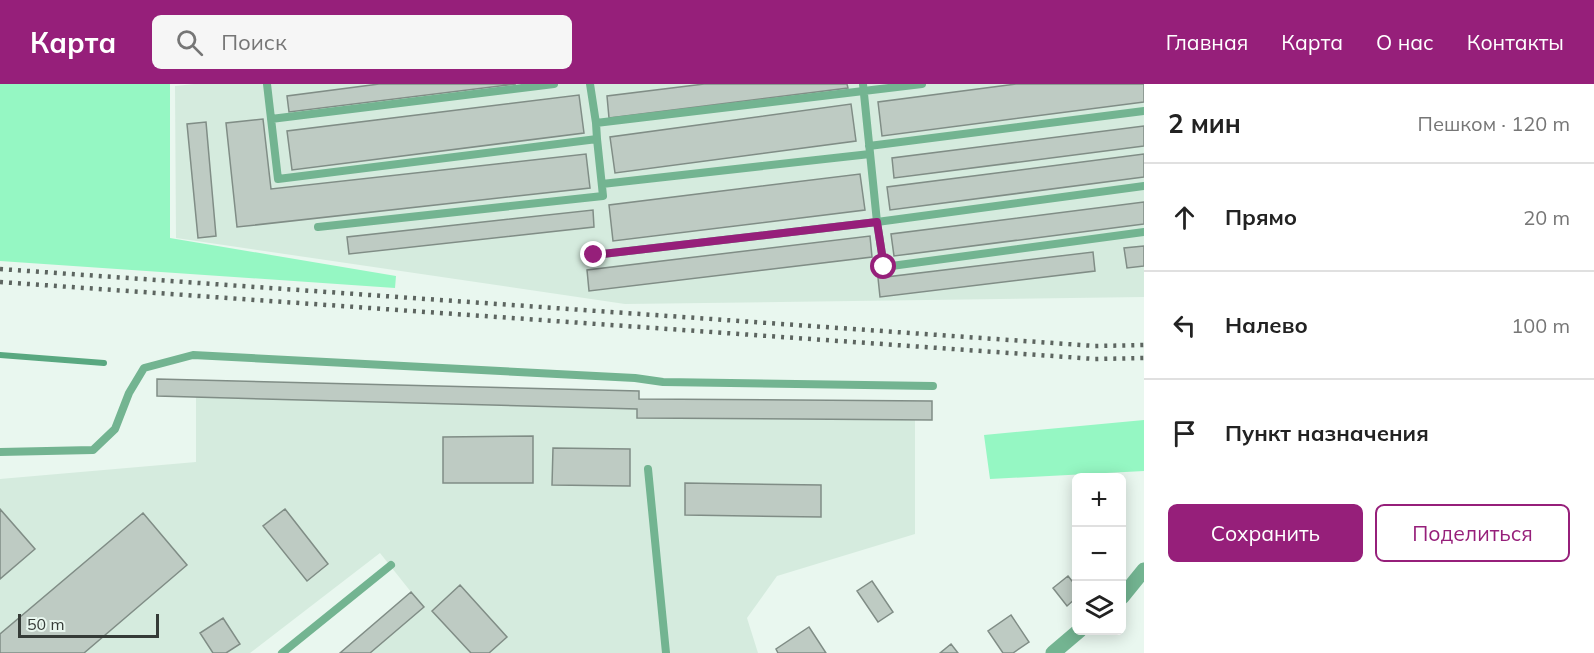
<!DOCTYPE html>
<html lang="ru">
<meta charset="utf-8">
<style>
body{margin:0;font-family:Mulish,sans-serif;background:#f6f6f6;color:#222}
.controls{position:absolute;right:18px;bottom:18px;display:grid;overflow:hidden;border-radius:9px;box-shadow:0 3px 15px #0003}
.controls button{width:54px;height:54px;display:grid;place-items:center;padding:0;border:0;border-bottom:2px solid #e0e0e0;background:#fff;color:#222;font:30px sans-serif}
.scale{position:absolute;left:18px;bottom:15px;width:141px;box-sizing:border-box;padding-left:6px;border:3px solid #353b37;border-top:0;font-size:16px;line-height:21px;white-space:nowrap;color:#353b37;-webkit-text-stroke:4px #e9f7ef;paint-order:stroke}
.stop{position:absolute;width:18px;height:18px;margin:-14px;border:4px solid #961f7a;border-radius:50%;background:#fff}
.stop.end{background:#961f7a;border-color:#fff;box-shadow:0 2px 6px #0008}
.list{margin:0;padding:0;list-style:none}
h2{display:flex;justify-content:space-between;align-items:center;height:78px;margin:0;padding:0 24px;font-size:26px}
h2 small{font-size:20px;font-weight:400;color:#767676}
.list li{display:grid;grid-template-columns:39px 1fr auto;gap:18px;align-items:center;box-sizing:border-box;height:108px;padding:0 24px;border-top:2px solid #e0e0e0}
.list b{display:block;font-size:22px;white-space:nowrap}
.list em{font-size:20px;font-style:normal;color:#767676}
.actions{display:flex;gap:12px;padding:18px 24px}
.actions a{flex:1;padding:14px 0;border:2px solid #961f7a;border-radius:9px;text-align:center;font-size:21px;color:#961f7a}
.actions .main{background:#961f7a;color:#fff}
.icon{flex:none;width:33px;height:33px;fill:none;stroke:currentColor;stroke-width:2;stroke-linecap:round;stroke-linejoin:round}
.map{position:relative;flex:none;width:1144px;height:569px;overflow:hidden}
header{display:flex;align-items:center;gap:36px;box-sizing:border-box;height:84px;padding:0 30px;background:#961f7a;color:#fff}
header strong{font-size:28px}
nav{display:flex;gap:33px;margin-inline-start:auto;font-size:21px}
.search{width:420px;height:54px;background:#f6f6f6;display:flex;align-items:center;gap:15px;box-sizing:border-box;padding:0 21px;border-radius:9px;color:#767676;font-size:22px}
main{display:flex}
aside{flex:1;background:#fff}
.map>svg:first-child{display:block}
.built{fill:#d5ebde}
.green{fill:#95f7c3}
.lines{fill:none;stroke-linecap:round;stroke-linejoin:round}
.stream{stroke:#59a880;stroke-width:6}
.building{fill:#becbc3;stroke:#808d86;stroke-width:1.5}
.service{stroke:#73b491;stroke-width:8}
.minor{stroke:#73b491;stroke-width:15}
.rail{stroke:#5d6560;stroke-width:4.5;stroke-dasharray:3 6;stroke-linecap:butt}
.route{stroke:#961f7a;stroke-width:8}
</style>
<header>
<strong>Карта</strong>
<div class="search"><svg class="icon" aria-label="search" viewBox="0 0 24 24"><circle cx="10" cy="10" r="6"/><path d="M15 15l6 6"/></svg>Поиск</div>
<nav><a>Главная</a><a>Карта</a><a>О нас</a><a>Контакты</a></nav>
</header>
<main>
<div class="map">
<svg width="1144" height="569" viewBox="0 0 1144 569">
<rect width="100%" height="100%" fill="#e9f7ef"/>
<path class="built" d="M194 0H1144V213L625 220 176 154 175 2Z
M196 313 637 325 638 334 915 336V450L777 492 747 534 758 569H370L423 523 380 469 250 569H0V395L196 378Z"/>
<path class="green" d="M0 0H170V154L396 192 395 204 0 177Z
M1144 336V387L990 395 984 351Z"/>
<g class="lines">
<path class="stream" d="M0 271 104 279"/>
</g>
<path class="building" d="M379 0H516L289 28 287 12Z
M704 0H847L848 4 609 34 607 12Z
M1016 0H1144V18L882 52 878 18Z
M579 11 584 49 292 86 287 47Z
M851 20 856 57 615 89 610 53Z
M263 35 271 105 586 70 590 104 237 143 226 39Z
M206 38 216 152 198 154 187 40Z
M1144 42V62L894 94 892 74Z
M1144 70V93L890 126 887 103Z
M860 90 865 126 613 157 609 121Z
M1144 118V140L894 172 891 150Z
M593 126 594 143 349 170 347 153Z
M870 152 872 173 589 207 587 186Z
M1144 162V182L1127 184 1124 164Z
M1093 168 1095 187 880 213 878 194Z
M157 295 639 307V315L932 317V336L637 334V325L157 312Z
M533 352V399H443V353Z
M553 364 630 365V402L552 401Z
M685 399 821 401V433L685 431Z
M0 425 35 465 0 495Z
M285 425 328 480 307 497 263 442Z
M143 429 187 481 84 569H0V550Z
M1068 492 1076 502V514L1067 522 1053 504Z
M872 497 893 528 878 538 857 507Z
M460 501 507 553 489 569H471L432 527Z
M411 508 424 523 370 569H340Z
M1011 531 1029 558 1013 569H1003L988 547Z
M223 534 240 560 226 569H213L200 549Z
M809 543 826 569H778L776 565Z
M951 560 958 569H940Z"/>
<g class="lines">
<path class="service" d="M267 0 278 95 597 55 596 39 922 0
M590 0 596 39
M271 35 554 0
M869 62 1144 27
M602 100 870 70
M1144 102 877 138 884 183 1144 148
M318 143 603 112 597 55
M594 171 877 138 863 0
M0 368 93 366 115 345 129 309 144 284 193 271 635 294 663 298 933 302
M648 385 666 569
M282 569 391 481"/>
<path class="minor" d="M1122 513 1144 486
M1053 569 1080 546"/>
<path class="rail" d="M0 185 1095 262 1144 261
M0 198 1095 275 1144 274"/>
</g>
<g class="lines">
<path class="route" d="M594 171 877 138 884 183"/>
</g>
</svg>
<div class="controls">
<button>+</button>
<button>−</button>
<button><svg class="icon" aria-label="layers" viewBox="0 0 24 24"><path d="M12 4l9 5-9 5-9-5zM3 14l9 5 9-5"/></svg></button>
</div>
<div class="scale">50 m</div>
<div class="stop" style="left:884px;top:183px"></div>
<div class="stop end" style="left:594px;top:171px"></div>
</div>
<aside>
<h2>2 мин<small>Пешком · 120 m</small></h2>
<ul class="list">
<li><svg class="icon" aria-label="ahead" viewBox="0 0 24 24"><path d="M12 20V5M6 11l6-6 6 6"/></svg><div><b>Прямо</b></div><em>20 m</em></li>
<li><svg class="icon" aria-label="left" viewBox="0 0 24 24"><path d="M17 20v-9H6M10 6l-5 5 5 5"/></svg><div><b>Налево</b></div><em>100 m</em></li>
<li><svg class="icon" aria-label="arrive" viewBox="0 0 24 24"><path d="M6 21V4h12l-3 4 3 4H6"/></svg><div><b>Пункт назначения</b></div></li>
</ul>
<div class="actions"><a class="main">Сохранить</a><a>Поделиться</a></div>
</aside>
</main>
